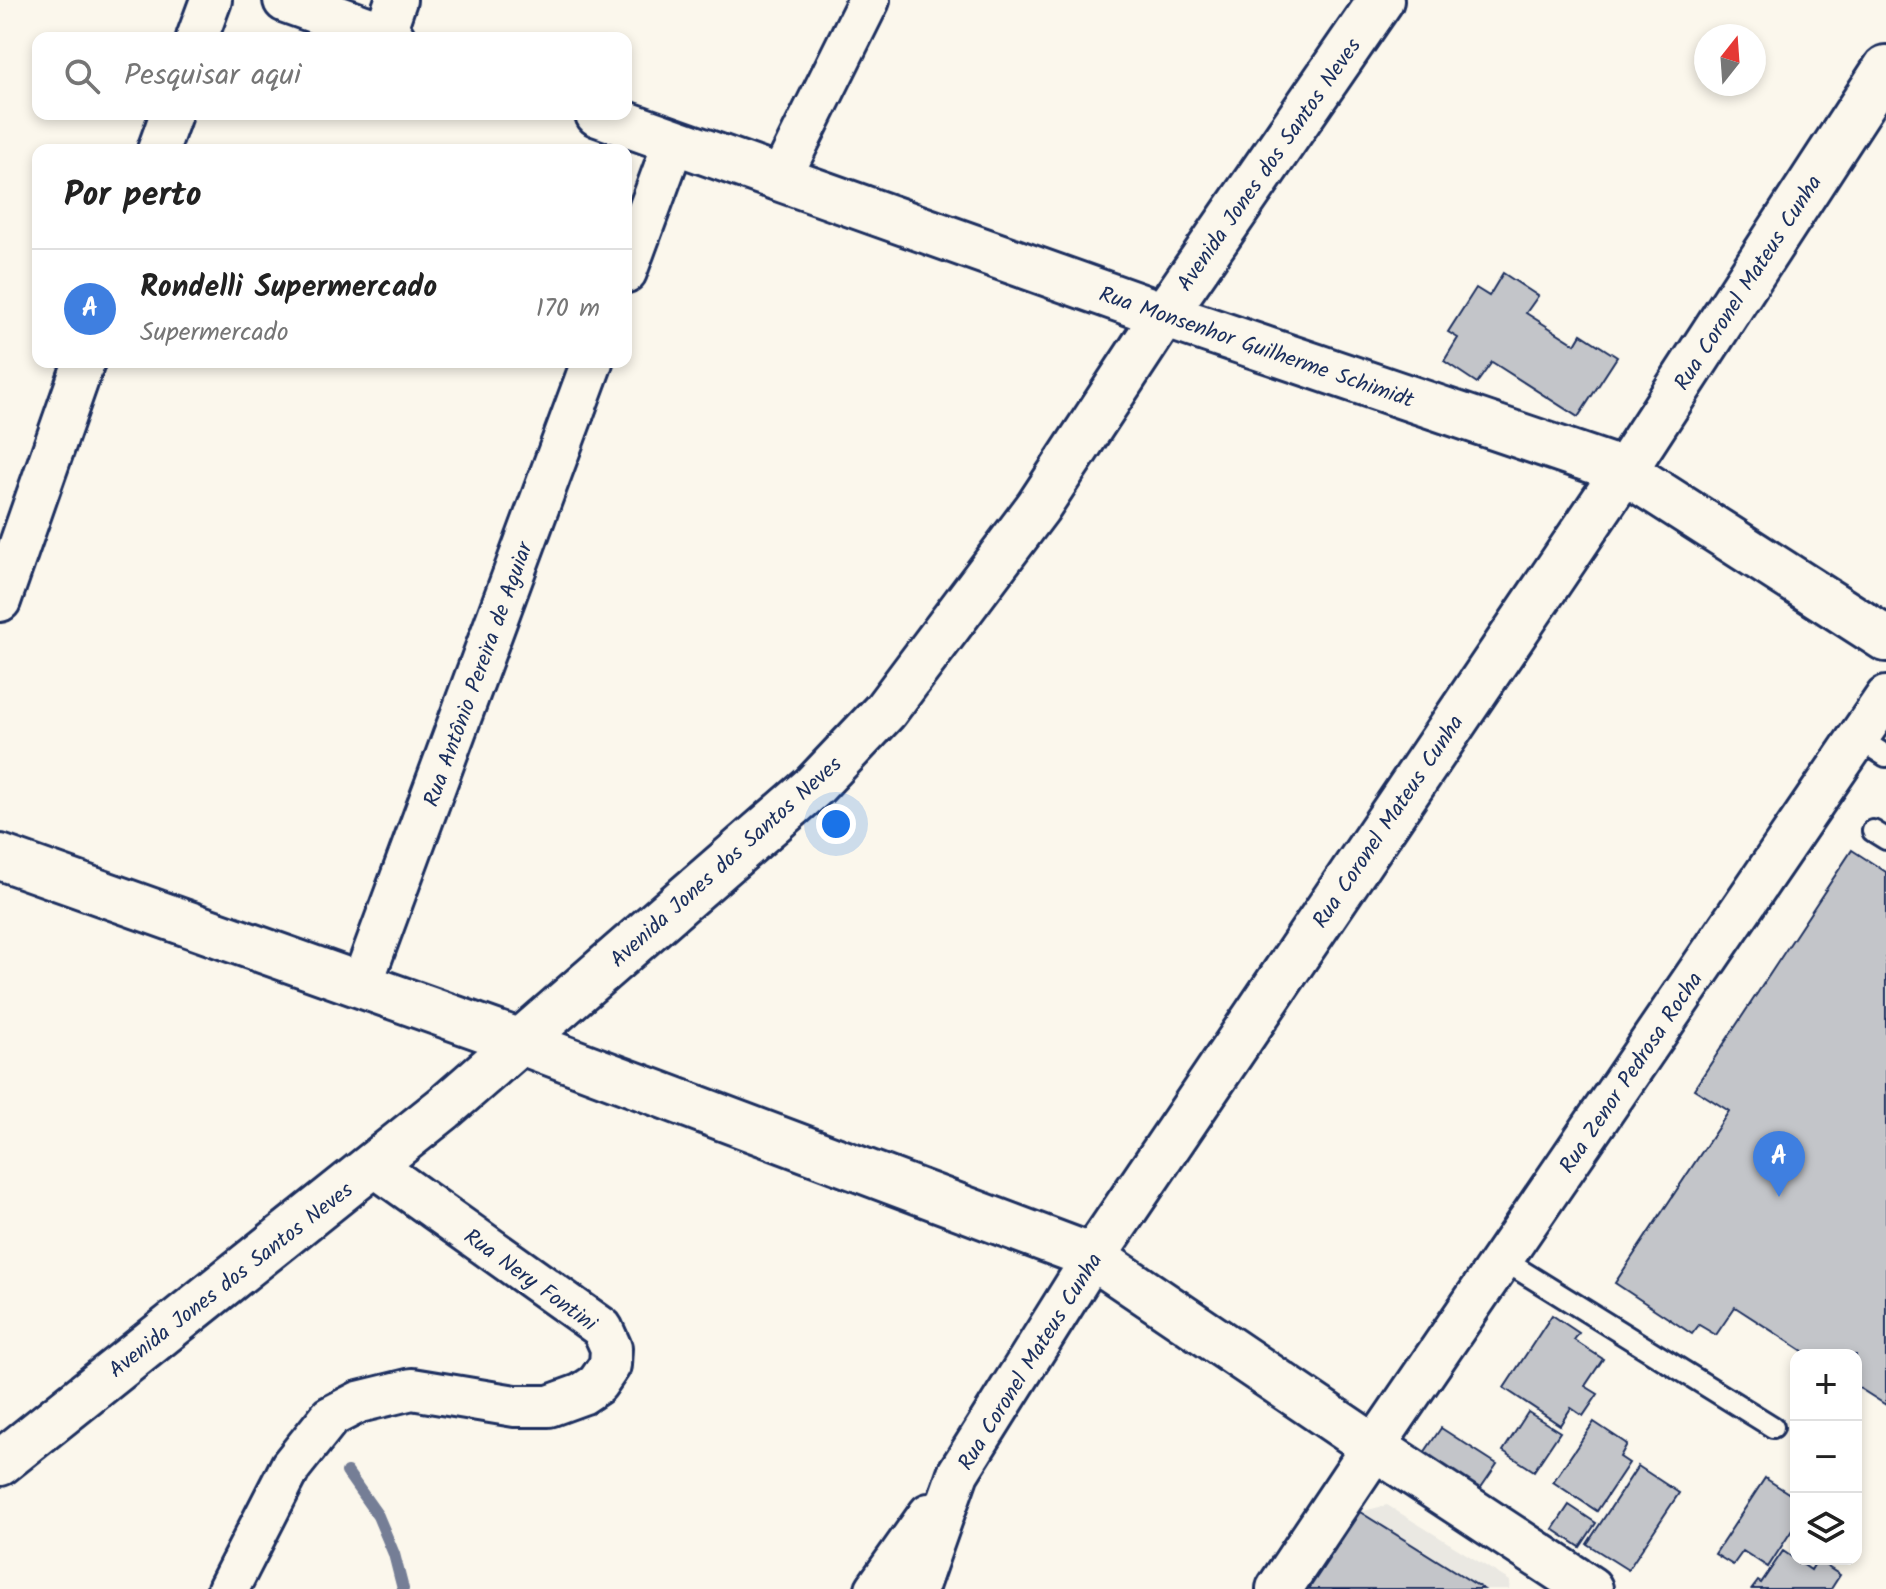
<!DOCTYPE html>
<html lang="pt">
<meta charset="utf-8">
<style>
body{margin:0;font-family:Kalam,sans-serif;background:#f6f6f6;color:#222}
.controls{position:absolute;right:24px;bottom:24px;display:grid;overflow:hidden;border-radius:16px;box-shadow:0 4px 12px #0003}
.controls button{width:72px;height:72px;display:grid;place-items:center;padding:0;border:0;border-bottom:2px solid #e0e0e0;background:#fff;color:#222;font:40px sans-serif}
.compass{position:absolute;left:1694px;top:24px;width:72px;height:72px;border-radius:50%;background:#fff;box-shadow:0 4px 12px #0003;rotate:17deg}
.you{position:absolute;left:836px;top:824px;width:28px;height:28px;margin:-20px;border:6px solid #fff;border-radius:50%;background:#1a73e8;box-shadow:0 0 0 12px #1a73e833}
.badge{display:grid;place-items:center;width:52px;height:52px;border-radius:50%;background:#1f6fb2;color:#fff;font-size:26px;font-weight:700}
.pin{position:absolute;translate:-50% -66px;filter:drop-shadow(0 2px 4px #0008)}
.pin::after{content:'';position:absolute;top:42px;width:28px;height:24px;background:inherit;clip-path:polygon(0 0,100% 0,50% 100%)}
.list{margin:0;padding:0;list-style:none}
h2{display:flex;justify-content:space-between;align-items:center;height:104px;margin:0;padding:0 32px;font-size:34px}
h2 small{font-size:26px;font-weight:400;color:#767676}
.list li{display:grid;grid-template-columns:52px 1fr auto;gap:24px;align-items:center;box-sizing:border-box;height:120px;padding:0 32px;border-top:2px solid #e0e0e0}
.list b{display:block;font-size:30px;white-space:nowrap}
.list p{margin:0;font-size:26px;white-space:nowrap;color:#767676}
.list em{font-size:26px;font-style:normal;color:#767676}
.icon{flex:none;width:44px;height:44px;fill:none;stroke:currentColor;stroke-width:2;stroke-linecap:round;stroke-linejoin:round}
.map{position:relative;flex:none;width:1886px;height:1589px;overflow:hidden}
.search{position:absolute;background:#fff;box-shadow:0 4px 12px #0003;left:32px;top:32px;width:600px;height:88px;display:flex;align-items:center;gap:20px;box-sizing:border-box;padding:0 28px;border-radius:16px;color:#767676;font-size:30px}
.panel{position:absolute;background:#fff;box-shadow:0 4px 12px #0003;left:32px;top:144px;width:600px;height:224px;border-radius:16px}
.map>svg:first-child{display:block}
.built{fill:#eae8e2}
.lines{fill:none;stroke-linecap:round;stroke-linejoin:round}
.stream{stroke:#747e96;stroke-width:12}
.building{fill:#c3c5c9;stroke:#1b2f5e;stroke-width:2}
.lane-casing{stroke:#1b2f5e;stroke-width:26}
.street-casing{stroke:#1b2f5e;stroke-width:46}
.secondary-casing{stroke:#1b2f5e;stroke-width:50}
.primary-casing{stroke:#1b2f5e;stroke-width:50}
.lane{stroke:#fbf7ec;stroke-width:20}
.street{stroke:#fbf7ec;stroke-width:40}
.secondary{stroke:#fbf7ec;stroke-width:44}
.primary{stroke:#fbf7ec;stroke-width:44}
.labels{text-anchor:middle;stroke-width:6;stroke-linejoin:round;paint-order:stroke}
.street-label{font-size:22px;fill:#1b2f5e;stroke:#fbf7ec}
</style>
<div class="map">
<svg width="1886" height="1589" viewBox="0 0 1886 1589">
<rect width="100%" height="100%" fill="#fbf7ec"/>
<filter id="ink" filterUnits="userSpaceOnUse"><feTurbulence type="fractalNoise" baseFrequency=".0125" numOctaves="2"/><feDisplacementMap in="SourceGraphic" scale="16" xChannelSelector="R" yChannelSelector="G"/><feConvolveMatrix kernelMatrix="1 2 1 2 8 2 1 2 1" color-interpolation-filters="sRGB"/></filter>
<g filter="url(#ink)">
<path class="built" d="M1387 1505 1510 1581 1509 1589H1309L1360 1512Z"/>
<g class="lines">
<path class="stream" d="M347 1472 378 1516 394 1554 403 1589"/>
</g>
<path class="building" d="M1503 273 1538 296 1526 313 1575 344 1581 334 1617 357 1578 417 1492 362 1477 383 1444 361 1458 338 1448 332 1476 288 1489 296Z
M1852 850 1886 872V1405L1856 1386V1355H1809L1735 1307 1716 1335 1699 1325 1692 1334 1615 1283 1729 1111 1694 1089Z
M1552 1315 1579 1333 1574 1340 1603 1359 1585 1386 1598 1394 1583 1416 1571 1408 1560 1425 1504 1388Z
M1528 1412 1560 1432 1534 1471 1503 1451Z
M1594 1422 1627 1444 1620 1457 1629 1463 1597 1511 1553 1482Z
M1441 1428 1497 1464 1480 1489 1424 1453Z
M1638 1466 1679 1493 1628 1570 1587 1544Z
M1765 1478 1796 1498V1524L1768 1567 1743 1551 1733 1565 1715 1554Z
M1569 1505 1596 1523 1580 1547 1553 1529Z
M1360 1512 1483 1589H1309Z
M1783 1551 1811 1570 1817 1560 1840 1575 1831 1589H1752L1758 1581 1761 1583Z"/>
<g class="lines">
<defs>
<path id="lane" d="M1858 738 1886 756
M1873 831 1886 839
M1502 1259 1773 1427"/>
<path id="street" d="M384 35 396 0
M197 38 211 0
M158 150 171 114
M780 179 869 0
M626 272 674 142
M0 601 84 362
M361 986 592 362
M1374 1447 1886 697
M228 1589 291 1466 330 1417 359 1402 412 1389 515 1406H549L582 1394 597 1384 610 1365 611 1348 602 1328 373 1165
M876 1589 929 1514
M917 1589 958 1473 1093 1257"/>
<path id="secondary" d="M1093 1257 1624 471 1886 68
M0 1463 444 1108 814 786 885 711 1038 507 1164 315 1381 0
M1279 1589 1374 1447"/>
<path id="primary" d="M286 0 392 38
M598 114 1164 315 1624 471 1886 639
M0 857 521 1042 1093 1257 1374 1447 1590 1589"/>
</defs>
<use href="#lane" class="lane-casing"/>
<use href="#street" class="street-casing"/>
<use href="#secondary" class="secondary-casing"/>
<use href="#primary" class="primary-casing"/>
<use href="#lane" class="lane"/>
<use href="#street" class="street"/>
<use href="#secondary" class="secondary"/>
<use href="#primary" class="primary"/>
</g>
</g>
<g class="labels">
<g class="street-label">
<text transform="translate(1268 164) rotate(-55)" y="8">Avenida Jones dos Santos Neves</text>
<text transform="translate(1747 282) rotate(-57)" y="8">Rua Coronel Mateus Cunha</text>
<text transform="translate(1257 346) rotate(19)" y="8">Rua Monsenhor Guilherme Schimidt</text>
<text transform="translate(477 674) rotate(-70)" y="8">Rua Antônio Pereira de Aguiar</text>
<text transform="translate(1387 821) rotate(-56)" y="8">Rua Coronel Mateus Cunha</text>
<text transform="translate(725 861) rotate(-42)" y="8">Avenida Jones dos Santos Neves</text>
<text transform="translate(1630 1072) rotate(-56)" y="8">Rua Zenor Pedrosa Rocha</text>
<text transform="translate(230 1279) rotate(-38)" y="8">Avenida Jones dos Santos Neves</text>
<text transform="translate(531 1279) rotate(36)" y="8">Rua Nery Fontini</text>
<text transform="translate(1029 1361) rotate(-58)" y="8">Rua Coronel Mateus Cunha</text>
</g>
</g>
</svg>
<div class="controls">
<button>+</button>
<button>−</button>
<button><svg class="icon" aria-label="layers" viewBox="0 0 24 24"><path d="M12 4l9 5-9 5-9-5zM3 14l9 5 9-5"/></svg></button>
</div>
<svg class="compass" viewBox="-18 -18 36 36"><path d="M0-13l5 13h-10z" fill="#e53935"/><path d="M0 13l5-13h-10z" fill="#767676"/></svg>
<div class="you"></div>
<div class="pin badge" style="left:1779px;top:1197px;background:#3f7fe0">A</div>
<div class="search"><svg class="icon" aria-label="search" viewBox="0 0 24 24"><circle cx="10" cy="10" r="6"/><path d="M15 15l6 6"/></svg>Pesquisar aqui</div>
<section class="panel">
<h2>Por perto<small></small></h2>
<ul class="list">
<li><span class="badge" style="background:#3f7fe0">A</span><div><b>Rondelli Supermercado</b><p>Supermercado</p></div><em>170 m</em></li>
</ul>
</section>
</div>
